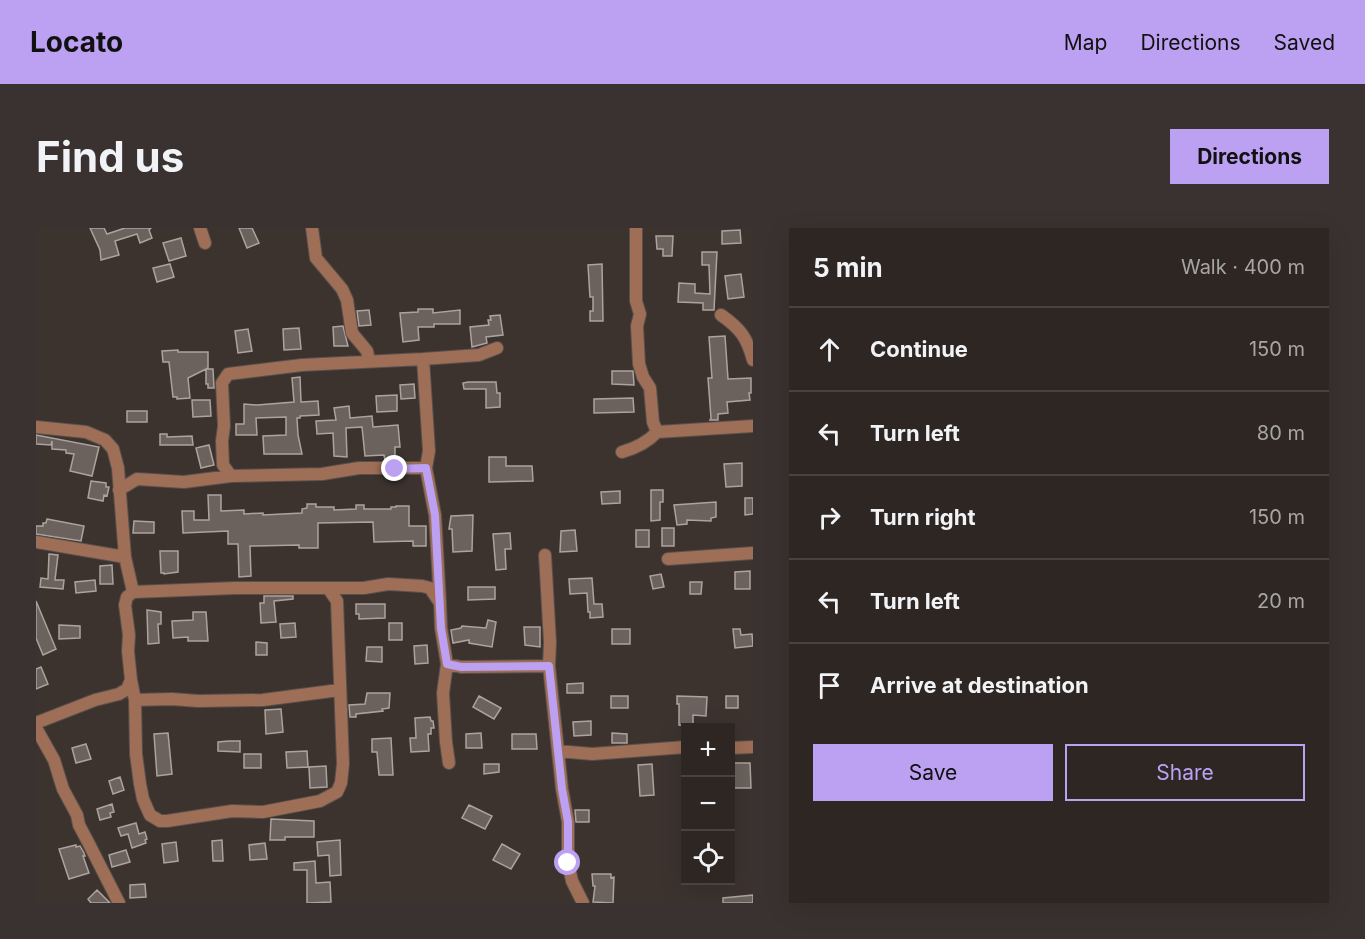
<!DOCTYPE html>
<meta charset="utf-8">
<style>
body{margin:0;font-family:Inter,sans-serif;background:#393230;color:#f1f3f6}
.controls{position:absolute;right:18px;bottom:18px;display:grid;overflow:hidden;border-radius:0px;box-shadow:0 6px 24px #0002}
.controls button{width:54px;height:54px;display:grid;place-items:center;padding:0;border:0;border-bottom:2px solid #484341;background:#2d2623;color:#f1f3f6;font:30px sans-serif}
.stop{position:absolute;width:18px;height:18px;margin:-14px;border:4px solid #bca0f2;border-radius:50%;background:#fff}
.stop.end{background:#bca0f2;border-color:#fff;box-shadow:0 2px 6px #0008}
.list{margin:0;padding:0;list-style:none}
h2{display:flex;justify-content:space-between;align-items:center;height:78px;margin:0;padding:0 24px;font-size:26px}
h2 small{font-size:20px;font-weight:400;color:#a7a5a6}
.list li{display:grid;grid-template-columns:39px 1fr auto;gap:18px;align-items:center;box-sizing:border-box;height:84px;padding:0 24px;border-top:2px solid #484341}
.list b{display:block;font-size:22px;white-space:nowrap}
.list em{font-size:20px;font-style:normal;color:#a7a5a6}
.actions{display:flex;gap:12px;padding:18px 24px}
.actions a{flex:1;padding:14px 0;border:2px solid #bca0f2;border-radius:0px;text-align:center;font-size:21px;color:#bca0f2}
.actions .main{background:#bca0f2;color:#111}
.icon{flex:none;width:33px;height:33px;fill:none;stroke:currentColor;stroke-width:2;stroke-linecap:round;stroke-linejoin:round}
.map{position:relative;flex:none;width:717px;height:675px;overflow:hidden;border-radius:0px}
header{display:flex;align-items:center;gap:36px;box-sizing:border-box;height:84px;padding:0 30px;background:#bca0f2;color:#111}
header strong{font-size:28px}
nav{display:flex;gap:33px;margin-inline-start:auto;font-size:21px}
.intro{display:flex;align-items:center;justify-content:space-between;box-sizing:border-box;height:144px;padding:0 36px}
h1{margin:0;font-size:42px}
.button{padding:15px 27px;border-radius:0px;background:#bca0f2;color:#111;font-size:21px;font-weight:700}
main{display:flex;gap:36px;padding:0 36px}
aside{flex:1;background:#2d2623;border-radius:0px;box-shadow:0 6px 24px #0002}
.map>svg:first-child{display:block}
.building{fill:#6b625d;stroke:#ada39e;stroke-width:1.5}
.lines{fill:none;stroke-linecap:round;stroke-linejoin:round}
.minor-casing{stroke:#58504c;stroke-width:14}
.minor{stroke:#9e6e56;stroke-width:12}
.route{stroke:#bca0f2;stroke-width:8}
</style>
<header>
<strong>Locato</strong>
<nav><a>Map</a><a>Directions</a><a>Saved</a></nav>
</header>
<div class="intro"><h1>Find us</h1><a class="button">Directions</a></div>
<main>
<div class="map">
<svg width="717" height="675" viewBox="0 0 717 675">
<rect width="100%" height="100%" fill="#3c332f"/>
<path class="building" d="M54 0H68L71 6 89 0H115L113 2 116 10 104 15 101 6 79 13 83 27 65 32 64 22Z
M203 0H216L223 15 211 20Z
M704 2 705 15 686 16V3Z
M620 8H637L636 28H627V21H621Z
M145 10 150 28 133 33 127 15Z
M666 24H681L678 82H667V75L642 74 643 55 659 56V65L674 66 673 37H666Z
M134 36 138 49 121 54 117 40Z
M566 36 567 93H554V83H557V69H554L552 37Z
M705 46 708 69 692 71 689 48Z
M382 81H397V85L424 82V96H398V99H382L383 112 367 114 364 85 382 84Z
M333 82 335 97 323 98 321 83Z
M464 87 467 107 450 109 451 115 436 119 434 99 453 97 452 92H455L454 88Z
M307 98 312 118H298L297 99Z
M263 100 265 121 248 122 247 101Z
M212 101 216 123 202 125 199 103Z
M689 108 692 151 715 150V165H713L714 172 691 174 692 185 682 186V192H674L675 190 672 150H676L673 109Z
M142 122V124H172V140L170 141H177L178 160H172V156H170V141L152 150 154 170 141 171V169H137L133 134H127L126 123Z
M576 143H597L598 157 576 156Z
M264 149 265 174 282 173 283 187 264 188V190H261L262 207 266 226H228L227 208 250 207V189L220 190 221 207H200V196H208V176L221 177 258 174 256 150Z
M432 154H460L461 165H464V179L450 180V161H428L427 155Z
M378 156 379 170 365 171 364 157Z
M361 167V183L341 184 340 168Z
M597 170 598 184 558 185V171Z
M156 172H174L175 188 157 189Z
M313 178 314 190 336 188 337 199 362 197 364 219H359V232H349L348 227 329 228 326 199 310 200 311 229 298 228 297 205 281 206 280 193 300 192 298 180Z
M91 183H111V194H91Z
M124 206H131V209L156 208 157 217H124Z
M0 207 63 219 56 248 34 243 38 226 30 225V222L16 221V213L15 217 0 216Z
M173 217 178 237 165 240 160 220Z
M453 229H470V238H496L497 253 453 254Z
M706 235V258L690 259 688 236Z
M55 253 70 255V259H73L71 268 68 267 67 273 52 270Z
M615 262H627V274H624V292L615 293Z
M584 263V275L566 276 565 264Z
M172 267H185V283L208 282V286L227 285V287L266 285V281L271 280V276H280V279H298V282L320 281V277H328V281H355V279H360V278H373V298H390V318H377V313L338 314 337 294 282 295V320H263V317L214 318 215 348 203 349 202 316H192V303L147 305 146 283H158V292H173Z
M709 270H717V286L709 287Z
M680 274V289L675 290V293L651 292V296L641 297 638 277Z
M437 287 436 323 417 324 416 301H413L415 288Z
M11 291 48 298 45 313 0 306V298H7V295H10Z
M98 293 118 294V305H97Z
M626 300H638V318H626Z
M539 302 541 323 524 324 525 303Z
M600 302H613V319H600Z
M474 305 475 321H469L470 341 460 342 457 306Z
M124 323H142V344L128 346V345H125Z
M13 326 22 327 19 352H28L27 361 4 359 5 350 12 351Z
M76 337 77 356H64V338Z
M714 343V361H699V344Z
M625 346 628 359 617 361 614 348Z
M556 350 558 376H566L567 389 554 390V384H552L551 365 534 366 533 351Z
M59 352 60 363 40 365 39 354Z
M654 354H666L665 366H654Z
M432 359H459V371L432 372Z
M228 368H257V371L238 373 240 394 225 395 224 375H228Z
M0 373 20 421 7 427 0 410Z
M320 376H349V390L323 391V386H320Z
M111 382 125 384V396H122L123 415 112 416Z
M157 384H170L172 413H152V409L137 410 136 393 157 392Z
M452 392 460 394 456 419 433 415V412L417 415 415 402 425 400 426 398 450 400Z
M259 395 260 409 245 410 244 396Z
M353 395H366V412H353Z
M23 397 44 398V410L23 411Z
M488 399H504V419L489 417Z
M576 401H594V416H576Z
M697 401H704L705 407 716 406 717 418 699 420Z
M220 414 231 415V427H220Z
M391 417 392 435 379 436 378 418Z
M331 419H346V434L330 433Z
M5 439 12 456 0 461V441Z
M547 455V465H531V456Z
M331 465H354L353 480 346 481 347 483 320 486V489H314L313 477 329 476Z
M443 468 465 480 458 491 437 479Z
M575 468H592V480H575Z
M641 468 671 469 670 488 657 487V498L643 497V476H641Z
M690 468H702V480H690Z
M245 481 247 504 230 506 229 482Z
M394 489 395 493H397L398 500H395V506H392L393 523 375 524 374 510H380L379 490Z
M555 493V507L538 508 537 494Z
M132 505 136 546 121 548 118 506Z
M445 505 446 520H430V506Z
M576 505 591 506V515H576Z
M476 506H500L501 521H476Z
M355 510 357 547H343L341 524H336V511Z
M193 513H204V524L182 523V514Z
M50 516 55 531 40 535 36 520Z
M271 523 272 539 251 540 250 524Z
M208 526H225V540H208Z
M696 535H714L715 560H697Z
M448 536H463V544L448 546Z
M616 536 618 567 604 568 602 537Z
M290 538 291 559 274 560 273 539Z
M84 549 88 562 77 566 73 553Z
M76 576 78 584 74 585 75 589 64 592 61 581Z
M433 577 456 588 449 601 426 590Z
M539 582H553V594H540Z
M235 591 278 593V609H249V612H234Z
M100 595 103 606 109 604 111 611 109 612 110 615 96 620 92 606 85 608 82 600Z
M186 612 187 633H177L176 613Z
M304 612 305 647 294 648 293 627 282 628 281 614Z
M140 614 142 633 128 635 126 616Z
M229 615 231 631 214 632 213 617Z
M466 616 484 626 475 641 457 632Z
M40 617V619L44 618 48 625 49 628H47L53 645 33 651 23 621Z
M90 622 94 634 76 639 73 627Z
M279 633 280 655 294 654 295 674 271 675V642H258V635Z
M556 646H575V650L578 649 577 675 557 674 559 658H557Z
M109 656 110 669 94 670V657Z
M61 662 74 675H55L52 671Z
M717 667V675H687V670Z"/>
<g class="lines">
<defs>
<path id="minor" d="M164 0 169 15
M276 0 280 30 306 61 311 72 316 105 331 123 333 133
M600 0V73L604 86 601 98 603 136 607 149 614 160 617 194 621 204
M685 87C705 101 711 110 717 132
M0 199 50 204 69 212 77 221 82 240 89 329 97 364
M586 224C600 220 611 215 621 204L717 198
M390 240 393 223 387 131 443 127 461 120
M195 248 187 237 186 213 188 198 186 155 192 146 266 137 387 131
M83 262 101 251 148 254 195 248 286 246 323 240H390L399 287 404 374
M0 314 89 329
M509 327 514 414 513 438 526 561 532 594V635L536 653 547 675
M632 331 717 325
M292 360 301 373 307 536 305 555 301 564 284 573 227 584 196 583 131 593H124L114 587 107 571 104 556 100 526 99 472 95 452 92 423 93 407 89 377 91 369 97 364 199 360H328L352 356 386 358 394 360 404 375 405 400 411 436 407 465 410 514 413 535
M411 436 425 439 513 438
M99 472 136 471 162 473 227 472 303 462
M0 495 59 472 83 466 91 461 95 452
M0 500 18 532 27 561 41 587 43 597 52 614 83 675
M694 520 717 519
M522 523 556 526 650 519"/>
</defs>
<use href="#minor" class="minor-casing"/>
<use href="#minor" class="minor"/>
</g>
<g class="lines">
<path class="route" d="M359 241 390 240 399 287 405 400 411 436 425 439 513 438 526 561 532 594V635"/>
</g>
</svg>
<div class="controls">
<button>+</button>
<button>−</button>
<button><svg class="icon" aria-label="locate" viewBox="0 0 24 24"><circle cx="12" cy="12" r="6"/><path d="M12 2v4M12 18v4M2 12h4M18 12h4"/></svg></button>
</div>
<div class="stop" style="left:532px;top:635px"></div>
<div class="stop end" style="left:359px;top:241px"></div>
</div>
<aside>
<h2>5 min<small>Walk · 400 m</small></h2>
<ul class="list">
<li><svg class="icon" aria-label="ahead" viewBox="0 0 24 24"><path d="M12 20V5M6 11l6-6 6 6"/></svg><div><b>Continue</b></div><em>150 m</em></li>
<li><svg class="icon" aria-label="left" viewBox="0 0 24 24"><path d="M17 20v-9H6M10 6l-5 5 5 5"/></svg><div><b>Turn left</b></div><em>80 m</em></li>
<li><svg class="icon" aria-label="right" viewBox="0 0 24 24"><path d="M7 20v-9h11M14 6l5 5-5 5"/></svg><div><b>Turn right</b></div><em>150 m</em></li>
<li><svg class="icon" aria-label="left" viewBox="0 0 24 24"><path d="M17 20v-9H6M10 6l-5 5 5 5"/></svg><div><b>Turn left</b></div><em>20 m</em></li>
<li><svg class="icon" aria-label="arrive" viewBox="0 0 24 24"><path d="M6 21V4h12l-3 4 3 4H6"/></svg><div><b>Arrive at destination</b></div></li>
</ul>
<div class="actions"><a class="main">Save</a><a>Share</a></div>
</aside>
</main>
